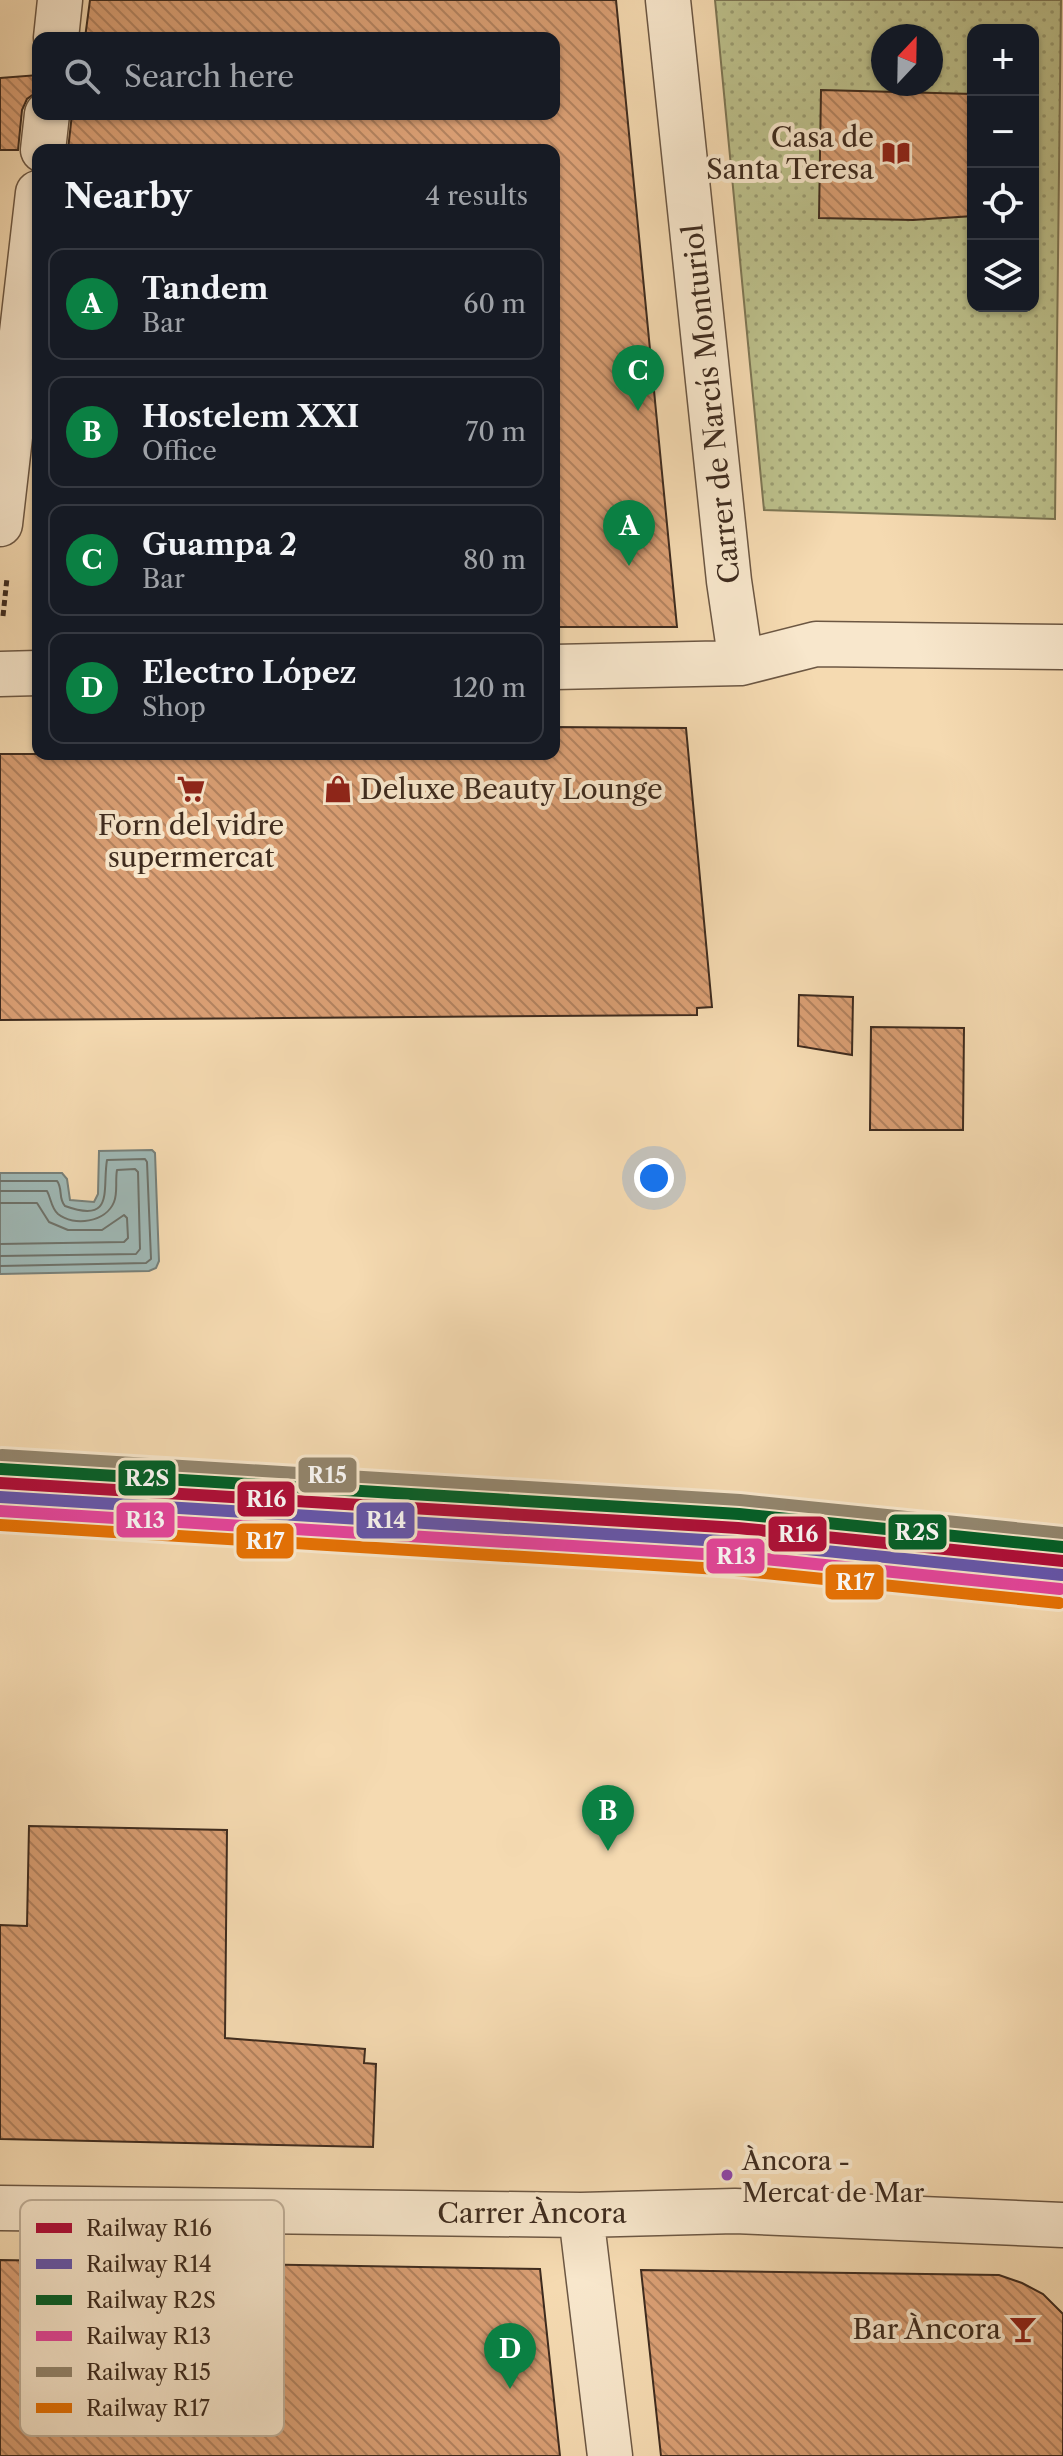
<!DOCTYPE html>
<meta charset="utf-8">
<style>
body{margin:0;font-family:"Libre Caslon Text",serif;background:#20242c;color:#f1f3f6}
.controls{position:absolute;right:24px;top:24px;display:grid;overflow:hidden;border-radius:16px;box-shadow:0 2px 6px #0004}
.controls button{width:72px;height:72px;display:grid;place-items:center;padding:0;border:0;border-bottom:2px solid #363941;background:#171b24;color:#f1f3f6;font:40px sans-serif}
.compass{position:absolute;left:871px;top:24px;width:72px;height:72px;border-radius:50%;background:#171b24;box-shadow:0 2px 6px #0004;rotate:22deg}
.you{position:absolute;left:654px;top:1178px;width:28px;height:28px;margin:-20px;border:6px solid #fff;border-radius:50%;background:#1a73e8;box-shadow:0 0 0 12px #1a73e833}
.badge{display:grid;place-items:center;width:52px;height:52px;border-radius:50%;background:#0b8043;color:#fff;font-size:26px;font-weight:700}
.pin{position:absolute;translate:-50% -66px;filter:drop-shadow(0 2px 4px #0008)}
.pin::after{content:'';position:absolute;top:42px;width:28px;height:24px;background:inherit;clip-path:polygon(0 0,100% 0,50% 100%)}
.list{margin:0;padding:0;list-style:none}
h2{display:flex;justify-content:space-between;align-items:center;height:104px;margin:0;padding:0 32px;font-size:34px}
h2 small{font-size:26px;font-weight:400;color:#9ea1a6}
.list li{display:grid;grid-template-columns:52px 1fr auto;gap:24px;align-items:center;box-sizing:border-box;height:112px;margin:0 16px 16px;padding:0 16px;border:2px solid #363941;border-radius:16px}
.list b{display:block;font-size:30px;white-space:nowrap}
.list p{margin:0;font-size:26px;white-space:nowrap;color:#9ea1a6}
.list em{font-size:26px;font-style:normal;color:#9ea1a6}
.icon{flex:none;width:44px;height:44px;fill:none;stroke:currentColor;stroke-width:2;stroke-linecap:round;stroke-linejoin:round}
.map{position:relative;flex:none;width:1063px;height:2456px;overflow:hidden}
.search{position:absolute;background:#171b24;box-shadow:0 2px 6px #0004;left:32px;top:32px;width:528px;height:88px;display:flex;align-items:center;gap:20px;box-sizing:border-box;padding:0 28px;border-radius:16px;color:#9ea1a6;font-size:30px}
.panel{position:absolute;background:#171b24;box-shadow:0 2px 6px #0004;left:32px;top:144px;width:528px;height:616px;border-radius:16px}
.map>svg:first-child{display:block}
.garden{fill:url(#garden-dots);stroke:#7d7654;stroke-width:2;fill-rule:evenodd}
.water{fill:#9fb8b5;stroke:#788079;stroke-width:2}
.lines{fill:none;stroke-linecap:round;stroke-linejoin:round}
.shore{stroke:#6e726a;stroke-width:2}
.building{fill:url(#building-back-hatch);stroke:#3e2b1e;stroke-width:2}
.minor-casing{stroke:#6c5743;stroke-width:47}
.path{stroke:#3e2b1e;stroke-width:5;stroke-dasharray:6 4;stroke-linecap:butt}
.minor{stroke:#f8e7cc;stroke-width:44}
.rail-1-casing{stroke:#f8e7cc;stroke-width:18}
.rail-2-casing{stroke:#f8e7cc;stroke-width:18}
.rail-3-casing{stroke:#f8e7cc;stroke-width:18}
.rail-4-casing{stroke:#f8e7cc;stroke-width:18}
.rail-5-casing{stroke:#f8e7cc;stroke-width:18}
.rail-6-casing{stroke:#f8e7cc;stroke-width:18}
.rail-1{stroke:#af0d38;stroke-width:12}
.rail-2{stroke:#6556ac;stroke-width:12}
.rail-3{stroke:#005f27;stroke-width:12}
.rail-4{stroke:#e5449c;stroke-width:12}
.rail-5{stroke:#93866e;stroke-width:12}
.rail-6{stroke:#e77204;stroke-width:12}
.bus-dot{fill:#8e44ad;stroke:#f8e7cc;stroke-width:3}
.labels{text-anchor:middle;stroke-width:8;stroke-linejoin:round;paint-order:stroke}
.bus-label{font-size:26px;fill:#3e2b1e;stroke:#f8e7cc;text-anchor:start}
.poi-label{font-size:28px;fill:#3e2b1e;stroke:#f8e7cc;text-anchor:end}
.street-label{font-size:28px;fill:#3e2b1e;stroke:#f8e7cc}
.key{fill:#f8e7cc;stroke:#c0af98;stroke-width:2}
.key-label{font-size:22px;fill:#3e2b1e}
.line-badge{stroke:#f8e7cc;stroke-width:3}
.badge-label{font-size:22px;text-anchor:middle;font-weight:bold;fill:#fff}
</style>
<div class="map">
<svg width="1063" height="2456" viewBox="0 0 1063 2456">
<defs>
<pattern id="garden-dots" width="8" height="8" patternUnits="userSpaceOnUse" patternTransform="scale(2)"><rect width="8" height="8" fill="#bcc08b"/><path d="M2 2h.1M6 6h.1" fill="none" stroke="#9a9c71" stroke-width="1.8" stroke-linecap="round"/></pattern>
<pattern id="building-back-hatch" width="6" height="6" patternUnits="userSpaceOnUse" patternTransform="scale(2)"><rect width="6" height="6" fill="#da9f74"/><path d="M-1 5l2 2M0 0l6 6M5-1l2 2" fill="none" stroke="#b2825f"/></pattern>
</defs>
<rect width="100%" height="100%" fill="#f5dab1"/>
<filter id="stains"><feTurbulence type="fractalNoise" baseFrequency=".0025" numOctaves="4"/><feColorMatrix values="0 0 0 0 .2 0 0 0 0 .09 0 0 0 0 .02 0 0 0 .5 -.17"/></filter>
<radialGradient id="worn" r=".72"><stop offset=".6" stop-color="#630" stop-opacity="0"/><stop offset="1" stop-color="#630" stop-opacity=".3"/></radialGradient>
<path class="garden" d="M715 0H1061L1055 519 764 510ZM973 30H1033V306H973ZM883 36H931V84H883Z"/>
<path class="water" d="M152 1150 155 1153 159 1261 156 1268 149 1271 0 1274V1173H62L67 1179 70 1200 94 1202 98 1194 99 1151Z"/>
<g class="lines">
<path class="shore" d="M0 1181H57C63 1188 58 1199 65 1206 115 1224 102 1190 107 1160L145 1159 147 1162 151 1259 146 1263 0 1266
M0 1191H47C51 1198 51 1208 58 1214 74 1227 106 1222 114 1202 118 1192 115 1181 117 1170L135 1169 138 1172 140 1249 136 1254 0 1256
M0 1203H37L49 1222 68 1230H102L124 1215 127 1218 128 1238 124 1242 0 1244"/>
</g>
<path class="building" d="M90 0H616L677 627H554V150H68L72 114H554V38H85Z
M38 75V91L27 99 22 110 18 150H0V78Z
M821 90 973 94V216L913 220 819 218Z
M554 727 686 728 712 1007 697 1008V1015L0 1020V754H554Z
M799 995 853 997 852 1055 798 1046Z
M871 1027 964 1028 963 1130H870Z
M29 1826 227 1830 225 2038 365 2049 364 2063 376 2064 373 2147 0 2139V1925L27 1926Z
M0 2260 540 2269 560 2456H0Z
M641 2270 999 2275 1022 2283 1043 2294 1063 2314V2456H661Z"/>
<g class="lines">
<defs>
<path id="minor" d="M668 0 729 581 741 663
M56 38 60 0
M43 150 47 114
M0 524 38 193
M554 667 741 663 816 644 1063 647
M0 674 38 673
M0 2208 581 2215 735 2211 1063 2225
M581 2215 610 2456"/>
</defs>
<use href="#minor" class="minor-casing"/>
<path class="path" d="M3 616 7 578"/>
<use href="#minor" class="minor"/>
<defs>
<path id="rail-1" d="M0 1483 738 1528 1063 1561"/>
<path id="rail-2" d="M0 1497 737 1542 1062 1575"/>
<path id="rail-3" d="M1 1469 739 1514 1063 1547"/>
<path id="rail-4" d="M0 1511 736 1556 1060 1589"/>
<path id="rail-5" d="M2 1455 740 1500 1063 1533"/>
<path id="rail-6" d="M0 1525 735 1570 1059 1603"/>
</defs>
<use href="#rail-1" class="rail-1-casing"/>
<use href="#rail-2" class="rail-2-casing"/>
<use href="#rail-3" class="rail-3-casing"/>
<use href="#rail-4" class="rail-4-casing"/>
<use href="#rail-5" class="rail-5-casing"/>
<use href="#rail-6" class="rail-6-casing"/>
<use href="#rail-1" class="rail-1"/>
<use href="#rail-2" class="rail-2"/>
<use href="#rail-3" class="rail-3"/>
<use href="#rail-4" class="rail-4"/>
<use href="#rail-5" class="rail-5"/>
<use href="#rail-6" class="rail-6"/>
</g>
<defs>
<symbol id="library-bare" viewBox="-9 -9 18 18"><path d="M-6-4Q-3-5.5-.7-3.5V5Q-3 3-6 4ZM6-4Q3-5.5 .7-3.5V5Q3 3 6 4Z" fill="#8f2418" stroke="#f8e7cc" stroke-width="2.5" paint-order="stroke"/></symbol>
<symbol id="supermarket-bare" viewBox="-9 -9 18 18"><path d="M-6-5.5h2.5l.6 2H6L4.5 2H-2.5L-4.4-4H-6ZM-1.5 3.2a1.3 1.3 0 1 0 .1 0ZM3 3.2a1.3 1.3 0 1 0 .1 0Z" fill="#8f2418" stroke="#f8e7cc" stroke-width="2.5" paint-order="stroke"/></symbol>
<symbol id="shop-bare" viewBox="-9 -9 18 18"><path d="M-5-2.5h2.3a2.7 3.5 0 0 1 5.4 0H5L5.5 6h-11ZM-1.5-2.5h3a1.5 2.3 0 0 0-3 0Z" fill="#8f2418" stroke="#f8e7cc" stroke-width="2.5" paint-order="stroke"/></symbol>
<symbol id="bar-bare" viewBox="-9 -9 18 18"><path d="M-6-5H6L.8 .8V4.5H3.5V6h-7V4.5H-.8V.8Z" fill="#8f2418" stroke="#f8e7cc" stroke-width="2.5" paint-order="stroke"/></symbol>
</defs>
<g fill-rule="evenodd">
<use href="#library-bare" x="876" y="133" width="40" height="40"/>
<use href="#supermarket-bare" x="171" y="769" width="40" height="40"/>
<use href="#shop-bare" x="318" y="769" width="40" height="40"/>
<use href="#bar-bare" x="1003" y="2309" width="40" height="40"/>
</g>
<circle class="bus-dot" cx="727" cy="2175" r="7"/>
<g class="labels">
<g class="bus-label">
<text x="742" y="2170">Àncora -<tspan x="742" dy="32">Mercat de Mar</tspan></text>
</g>
<g class="poi-label">
<text x="874" y="147">Casa de<tspan x="874" dy="32">Santa Teresa</tspan></text>
<text x="360" y="799" text-anchor="start">Deluxe Beauty Lounge</text>
<text x="191" y="835" text-anchor="middle">Forn del vidre<tspan x="191" dy="32">supermercat</tspan></text>
<text x="1001" y="2339">Bar Àncora</text>
</g>
<g class="street-label">
<text transform="translate(711 404) rotate(-96)" y="10">Carrer de Narcís Monturiol</text>
<text x="532" y="2223">Carrer Àncora</text>
</g>
</g>
<rect x="20" y="2200" width="264" height="236" rx="12" class="key"/>
<rect x="36" y="2223" width="36" height="10" fill="#af0d38"/>
<rect x="36" y="2259" width="36" height="10" fill="#6556ac"/>
<rect x="36" y="2295" width="36" height="10" fill="#005f27"/>
<rect x="36" y="2331" width="36" height="10" fill="#e5449c"/>
<rect x="36" y="2367" width="36" height="10" fill="#93866e"/>
<rect x="36" y="2403" width="36" height="10" fill="#e77204"/>
<g class="key-label">
<text x="86" y="2236">Railway R16</text>
<text x="86" y="2272">Railway R14</text>
<text x="86" y="2308">Railway R2S</text>
<text x="86" y="2344">Railway R13</text>
<text x="86" y="2380">Railway R15</text>
<text x="86" y="2416">Railway R17</text>
</g>
<g class="line-badge">
<rect x="297" y="1456" width="61" height="38" rx="8" fill="#93866e"/>
<rect x="117" y="1459" width="60" height="38" rx="8" fill="#005f27"/>
<rect x="236" y="1480" width="60" height="38" rx="8" fill="#af0d38"/>
<rect x="115" y="1501" width="61" height="38" rx="8" fill="#e5449c"/>
<rect x="355" y="1501" width="61" height="39" rx="8" fill="#6556ac"/>
<rect x="887" y="1513" width="61" height="38" rx="8" fill="#005f27"/>
<rect x="767" y="1515" width="61" height="38" rx="8" fill="#af0d38"/>
<rect x="235" y="1522" width="60" height="38" rx="8" fill="#e77204"/>
<rect x="705" y="1537" width="61" height="38" rx="8" fill="#e5449c"/>
<rect x="824" y="1563" width="61" height="38" rx="8" fill="#e77204"/>
</g>
<g class="badge-label">
<text x="327" y="1483">R15</text>
<text x="147" y="1486">R2S</text>
<text x="266" y="1507">R16</text>
<text x="145" y="1528">R13</text>
<text x="386" y="1528">R14</text>
<text x="917" y="1540">R2S</text>
<text x="798" y="1542">R16</text>
<text x="265" y="1549">R17</text>
<text x="736" y="1564">R13</text>
<text x="855" y="1590">R17</text>
</g>
<rect width="100%" height="100%" filter="url(#stains)"/>
<rect width="100%" height="100%" fill="url(#worn)"/>
</svg>
<div class="controls">
<button>+</button>
<button>−</button>
<button><svg class="icon" aria-label="locate" viewBox="0 0 24 24"><circle cx="12" cy="12" r="6"/><path d="M12 2v4M12 18v4M2 12h4M18 12h4"/></svg></button>
<button><svg class="icon" aria-label="layers" viewBox="0 0 24 24"><path d="M12 4l9 5-9 5-9-5zM3 14l9 5 9-5"/></svg></button>
</div>
<svg class="compass" viewBox="-18 -18 36 36"><path d="M0-13l5 13h-10z" fill="#e53935"/><path d="M0 13l5-13h-10z" fill="#9ea1a6"/></svg>
<div class="you"></div>
<div class="pin badge" style="left:629px;top:566px">A</div>
<div class="pin badge" style="left:608px;top:1851px">B</div>
<div class="pin badge" style="left:638px;top:411px">C</div>
<div class="pin badge" style="left:510px;top:2389px">D</div>
<div class="search"><svg class="icon" aria-label="search" viewBox="0 0 24 24"><circle cx="10" cy="10" r="6"/><path d="M15 15l6 6"/></svg>Search here</div>
<section class="panel">
<h2>Nearby<small>4 results</small></h2>
<ul class="list">
<li><span class="badge">A</span><div><b>Tandem</b><p>Bar</p></div><em>60 m</em></li>
<li><span class="badge">B</span><div><b>Hostelem XXI</b><p>Office</p></div><em>70 m</em></li>
<li><span class="badge">C</span><div><b>Guampa 2</b><p>Bar</p></div><em>80 m</em></li>
<li><span class="badge">D</span><div><b>Electro López</b><p>Shop</p></div><em>120 m</em></li>
</ul>
</section>
</div>
